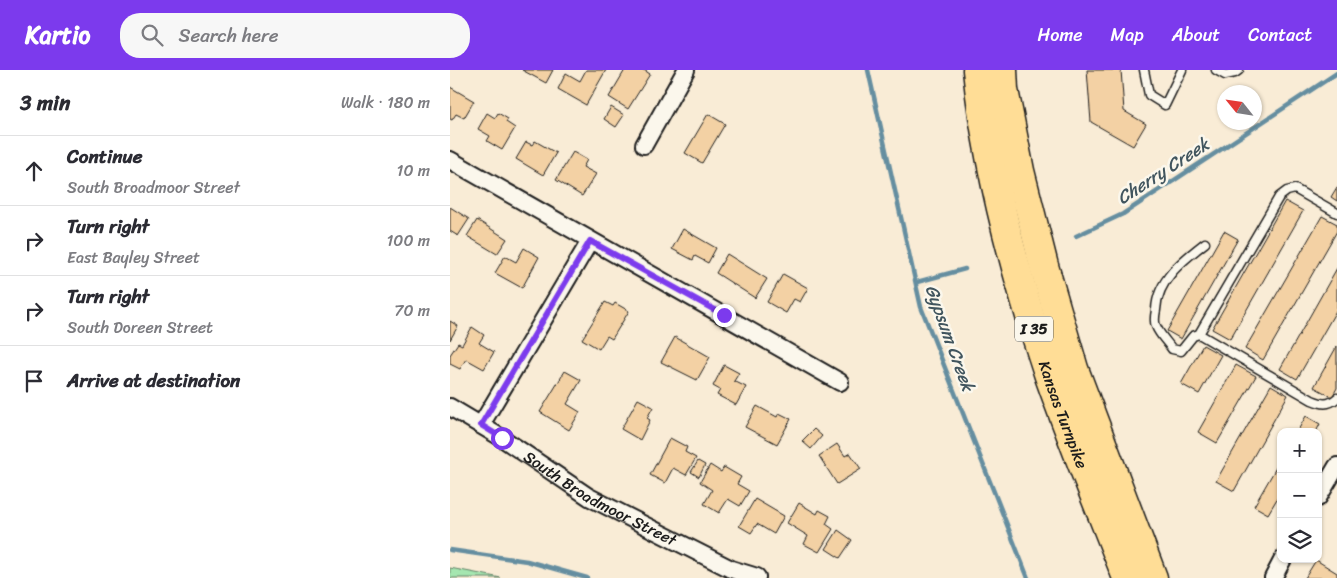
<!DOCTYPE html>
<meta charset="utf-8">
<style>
body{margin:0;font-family:Sriracha,sans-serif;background:#f7f7f7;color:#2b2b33}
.controls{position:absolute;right:15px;bottom:15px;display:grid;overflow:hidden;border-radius:10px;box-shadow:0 1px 4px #0004}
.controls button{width:45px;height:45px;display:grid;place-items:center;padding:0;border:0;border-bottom:1px solid #e1e1e2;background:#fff;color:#2b2b33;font:25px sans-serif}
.compass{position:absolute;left:767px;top:15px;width:45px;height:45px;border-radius:50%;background:#fff;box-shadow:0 1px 4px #0004;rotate:300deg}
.stop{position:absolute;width:15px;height:15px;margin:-11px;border:4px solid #7c3aed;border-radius:50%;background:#fff}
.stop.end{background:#7c3aed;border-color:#fff;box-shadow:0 1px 5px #0008}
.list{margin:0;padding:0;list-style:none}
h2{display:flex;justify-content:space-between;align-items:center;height:65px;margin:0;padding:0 20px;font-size:21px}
h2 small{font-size:16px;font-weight:400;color:#7c7c81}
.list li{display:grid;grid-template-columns:32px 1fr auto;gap:15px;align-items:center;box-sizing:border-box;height:70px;padding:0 20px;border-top:1px solid #e1e1e2}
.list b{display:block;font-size:19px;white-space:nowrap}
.list p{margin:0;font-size:16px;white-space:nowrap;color:#7c7c81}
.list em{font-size:16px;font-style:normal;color:#7c7c81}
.icon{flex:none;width:28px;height:28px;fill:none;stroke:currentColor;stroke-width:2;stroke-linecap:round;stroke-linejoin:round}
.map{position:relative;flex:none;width:887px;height:508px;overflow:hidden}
header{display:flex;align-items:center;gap:30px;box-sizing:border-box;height:70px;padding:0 25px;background:#7c3aed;color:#fff}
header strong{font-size:24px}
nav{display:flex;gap:28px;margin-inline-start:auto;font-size:18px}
.search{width:350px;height:45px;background:#f7f7f7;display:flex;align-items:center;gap:12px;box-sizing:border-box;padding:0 18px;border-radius:20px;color:#7c7c81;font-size:19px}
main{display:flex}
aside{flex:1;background:#fff}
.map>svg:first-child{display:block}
.green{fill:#a5e6b0;stroke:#608166}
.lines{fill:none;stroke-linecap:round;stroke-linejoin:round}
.stream{stroke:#658ea0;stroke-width:4.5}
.building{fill:#f3d1a4;stroke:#1c1c1c}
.service-casing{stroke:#1c1c1c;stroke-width:11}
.minor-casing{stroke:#1c1c1c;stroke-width:20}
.motorway-casing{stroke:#1c1c1c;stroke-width:31}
.service{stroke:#fbf7ec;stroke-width:8}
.minor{stroke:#fbf7ec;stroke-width:16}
.motorway{stroke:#ffdd96;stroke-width:28}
.route{stroke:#7c3aed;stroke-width:6}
.labels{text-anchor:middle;stroke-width:5;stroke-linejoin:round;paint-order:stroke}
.shield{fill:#fbf7ec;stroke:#5f5e5a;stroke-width:1}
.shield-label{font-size:15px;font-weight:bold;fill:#1c1c1c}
.street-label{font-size:16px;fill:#1c1c1c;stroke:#fbf7ec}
.water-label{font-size:18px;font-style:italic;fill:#41555e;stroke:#fbf7ec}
</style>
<header>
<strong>Kartio</strong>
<div class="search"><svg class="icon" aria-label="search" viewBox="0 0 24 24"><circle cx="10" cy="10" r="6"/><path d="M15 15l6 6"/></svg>Search here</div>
<nav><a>Home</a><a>Map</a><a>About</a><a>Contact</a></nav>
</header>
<main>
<aside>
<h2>3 min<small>Walk · 180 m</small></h2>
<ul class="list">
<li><svg class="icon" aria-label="ahead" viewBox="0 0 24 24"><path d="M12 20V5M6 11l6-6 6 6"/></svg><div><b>Continue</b><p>South Broadmoor Street</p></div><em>10 m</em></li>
<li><svg class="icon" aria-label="right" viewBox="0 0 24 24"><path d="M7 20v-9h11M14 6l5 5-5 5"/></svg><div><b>Turn right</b><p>East Bayley Street</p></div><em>100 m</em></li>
<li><svg class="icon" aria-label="right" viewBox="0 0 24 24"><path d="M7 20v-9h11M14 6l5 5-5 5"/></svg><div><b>Turn right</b><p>South Doreen Street</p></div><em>70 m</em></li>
<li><svg class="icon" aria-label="arrive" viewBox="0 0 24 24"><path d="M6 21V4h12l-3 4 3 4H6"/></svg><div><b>Arrive at destination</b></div></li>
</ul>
</aside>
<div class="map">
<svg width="887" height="508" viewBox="0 0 887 508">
<rect width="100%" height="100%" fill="#f9ecd6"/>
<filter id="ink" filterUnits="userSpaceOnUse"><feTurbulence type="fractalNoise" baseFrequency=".02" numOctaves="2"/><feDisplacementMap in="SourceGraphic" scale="10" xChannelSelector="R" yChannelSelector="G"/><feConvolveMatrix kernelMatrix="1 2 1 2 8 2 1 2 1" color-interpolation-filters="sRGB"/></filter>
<g filter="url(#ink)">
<path class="green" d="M0 498 51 508H0Z"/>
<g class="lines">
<path class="stream" d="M418 0 471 237 578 508
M626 166 673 144 887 3
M467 212 515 199
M0 480 77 491 137 508"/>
</g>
<path class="building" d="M72 0H103L96 13Z
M136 0H156L136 35 108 19 116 3 130 11Z
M175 0H194L200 4 178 39 159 27Z
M637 0H671L674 41 696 54 683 76 641 52Z
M0 17 24 31 14 48 6 44 2 50 0 49Z
M161 37 174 45 166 57 154 49Z
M37 43 45 48 48 43 58 49 56 52 65 58 52 80 37 71 40 66 28 59Z
M258 44 275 54 252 93 235 83Z
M85 71 106 83 93 105 66 89 76 72 82 75Z
M123 82 137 90 133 97 146 104 132 126 106 110Z
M887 117V131L881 127Z
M835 131 853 141 780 269 762 259Z
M0 137 19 149 8 166 0 161Z
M872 146 887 154V161L813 290 795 279Z
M27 150 57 169 47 184 17 166Z
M233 159 266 178 258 193 245 186 243 190 222 179Z
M774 161 788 169 731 269 717 261Z
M74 178 89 187 72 218 45 203 55 186 66 192Z
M277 184 317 209 305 228 266 203Z
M887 198V239L847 309 830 299Z
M333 204 358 218 350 232 344 229 336 243 317 232Z
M155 232 163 236 165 233 179 241 162 269 157 266 149 279 132 269Z
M0 251 8 256 0 270Z
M22 257 34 265 29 273 44 282 34 299 16 289 10 299 0 294V285L8 273 12 275Z
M225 267 260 287 247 310 211 292Z
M753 275 771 285 749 324 731 314Z
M887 276V318L882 327 864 317Z
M274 295 289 303 284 311 296 317 286 335 267 325 270 320 263 316Z
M786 295 806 306 767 373 748 362Z
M115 301 131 310 117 334 130 342 119 360 90 342Z
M821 315 838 325 784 421 766 411Z
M188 329 203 337 197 348 200 350 190 370 171 359Z
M307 336 327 347 329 343 341 349 327 374 295 357Z
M856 346 870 354 866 362H847Z
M364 359 372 366 361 379 352 371Z
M220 368 237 377 235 382 246 388 236 405 223 398 215 413 200 405Z
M387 374 395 386 400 383 411 399 387 414 369 386Z
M831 389V422L818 444 804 436Z
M248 391 255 395 249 407 241 402Z
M260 395 271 402 274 397 291 407 287 414 299 421 290 436 278 429 269 443 254 434 262 420 250 412Z
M305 429 334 446 324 464 307 454 301 463 289 456Z
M349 433 367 444 369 440 380 446 376 454 383 459 369 482 354 474 358 466 337 453Z
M388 460 402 470 390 488 376 479Z
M866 490 887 503V508H855Z"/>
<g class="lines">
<defs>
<path id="service" d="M694 0 699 25 715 35 732 0
M766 0 775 5 785 3 789 0
M755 173C733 190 707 210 706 240 705 245 704 252 706 256 709 264 717 272 722 279L731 281 743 266 749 264 862 330C872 334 878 336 887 328
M749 264 829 127 837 121 845 119 887 143"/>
<g id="minor">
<path d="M194 75 236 0"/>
<path d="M0 90 390 312"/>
<path id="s1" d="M0 337 52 368 139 427 281 499 307 507"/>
<path d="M31 355 140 171"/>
<path d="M868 428 887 396"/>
<path d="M823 508 833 489"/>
</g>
<g id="motorway">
<path id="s2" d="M527 0C538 104 566 207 599 306 623 374 651 441 677 508"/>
<path d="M553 0 554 20 570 101 594 196 624 299 703 508"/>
</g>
</defs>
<use href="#service" class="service-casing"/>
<use href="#minor" class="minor-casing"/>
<use href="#motorway" class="motorway-casing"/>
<use href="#service" class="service"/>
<use href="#minor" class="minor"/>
<use href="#motorway" class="motorway"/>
</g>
</g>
<g class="lines" filter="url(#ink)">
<path class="route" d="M52 368 31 355 140 171 274 245"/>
</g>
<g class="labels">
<rect class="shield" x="565" y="246.5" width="38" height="25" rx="4"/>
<g class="shield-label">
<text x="584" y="264">I 35</text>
</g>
<g class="street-label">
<text dy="6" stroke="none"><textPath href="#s2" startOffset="356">Kansas Turnpike</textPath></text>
<text dy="6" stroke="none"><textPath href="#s1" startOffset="176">South Broadmoor Street</textPath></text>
</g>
<g class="water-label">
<text transform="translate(713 101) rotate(-33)" y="6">Cherry Creek</text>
<text transform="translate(500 268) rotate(70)" y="6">Gypsum Creek</text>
</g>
</g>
</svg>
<div class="controls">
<button>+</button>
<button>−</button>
<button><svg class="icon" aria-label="layers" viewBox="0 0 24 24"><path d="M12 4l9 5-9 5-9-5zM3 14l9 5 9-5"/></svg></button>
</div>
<svg class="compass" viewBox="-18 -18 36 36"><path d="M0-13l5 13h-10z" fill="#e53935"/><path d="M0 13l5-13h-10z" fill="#7c7c81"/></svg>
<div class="stop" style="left:52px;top:368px"></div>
<div class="stop end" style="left:274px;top:245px"></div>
</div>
</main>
